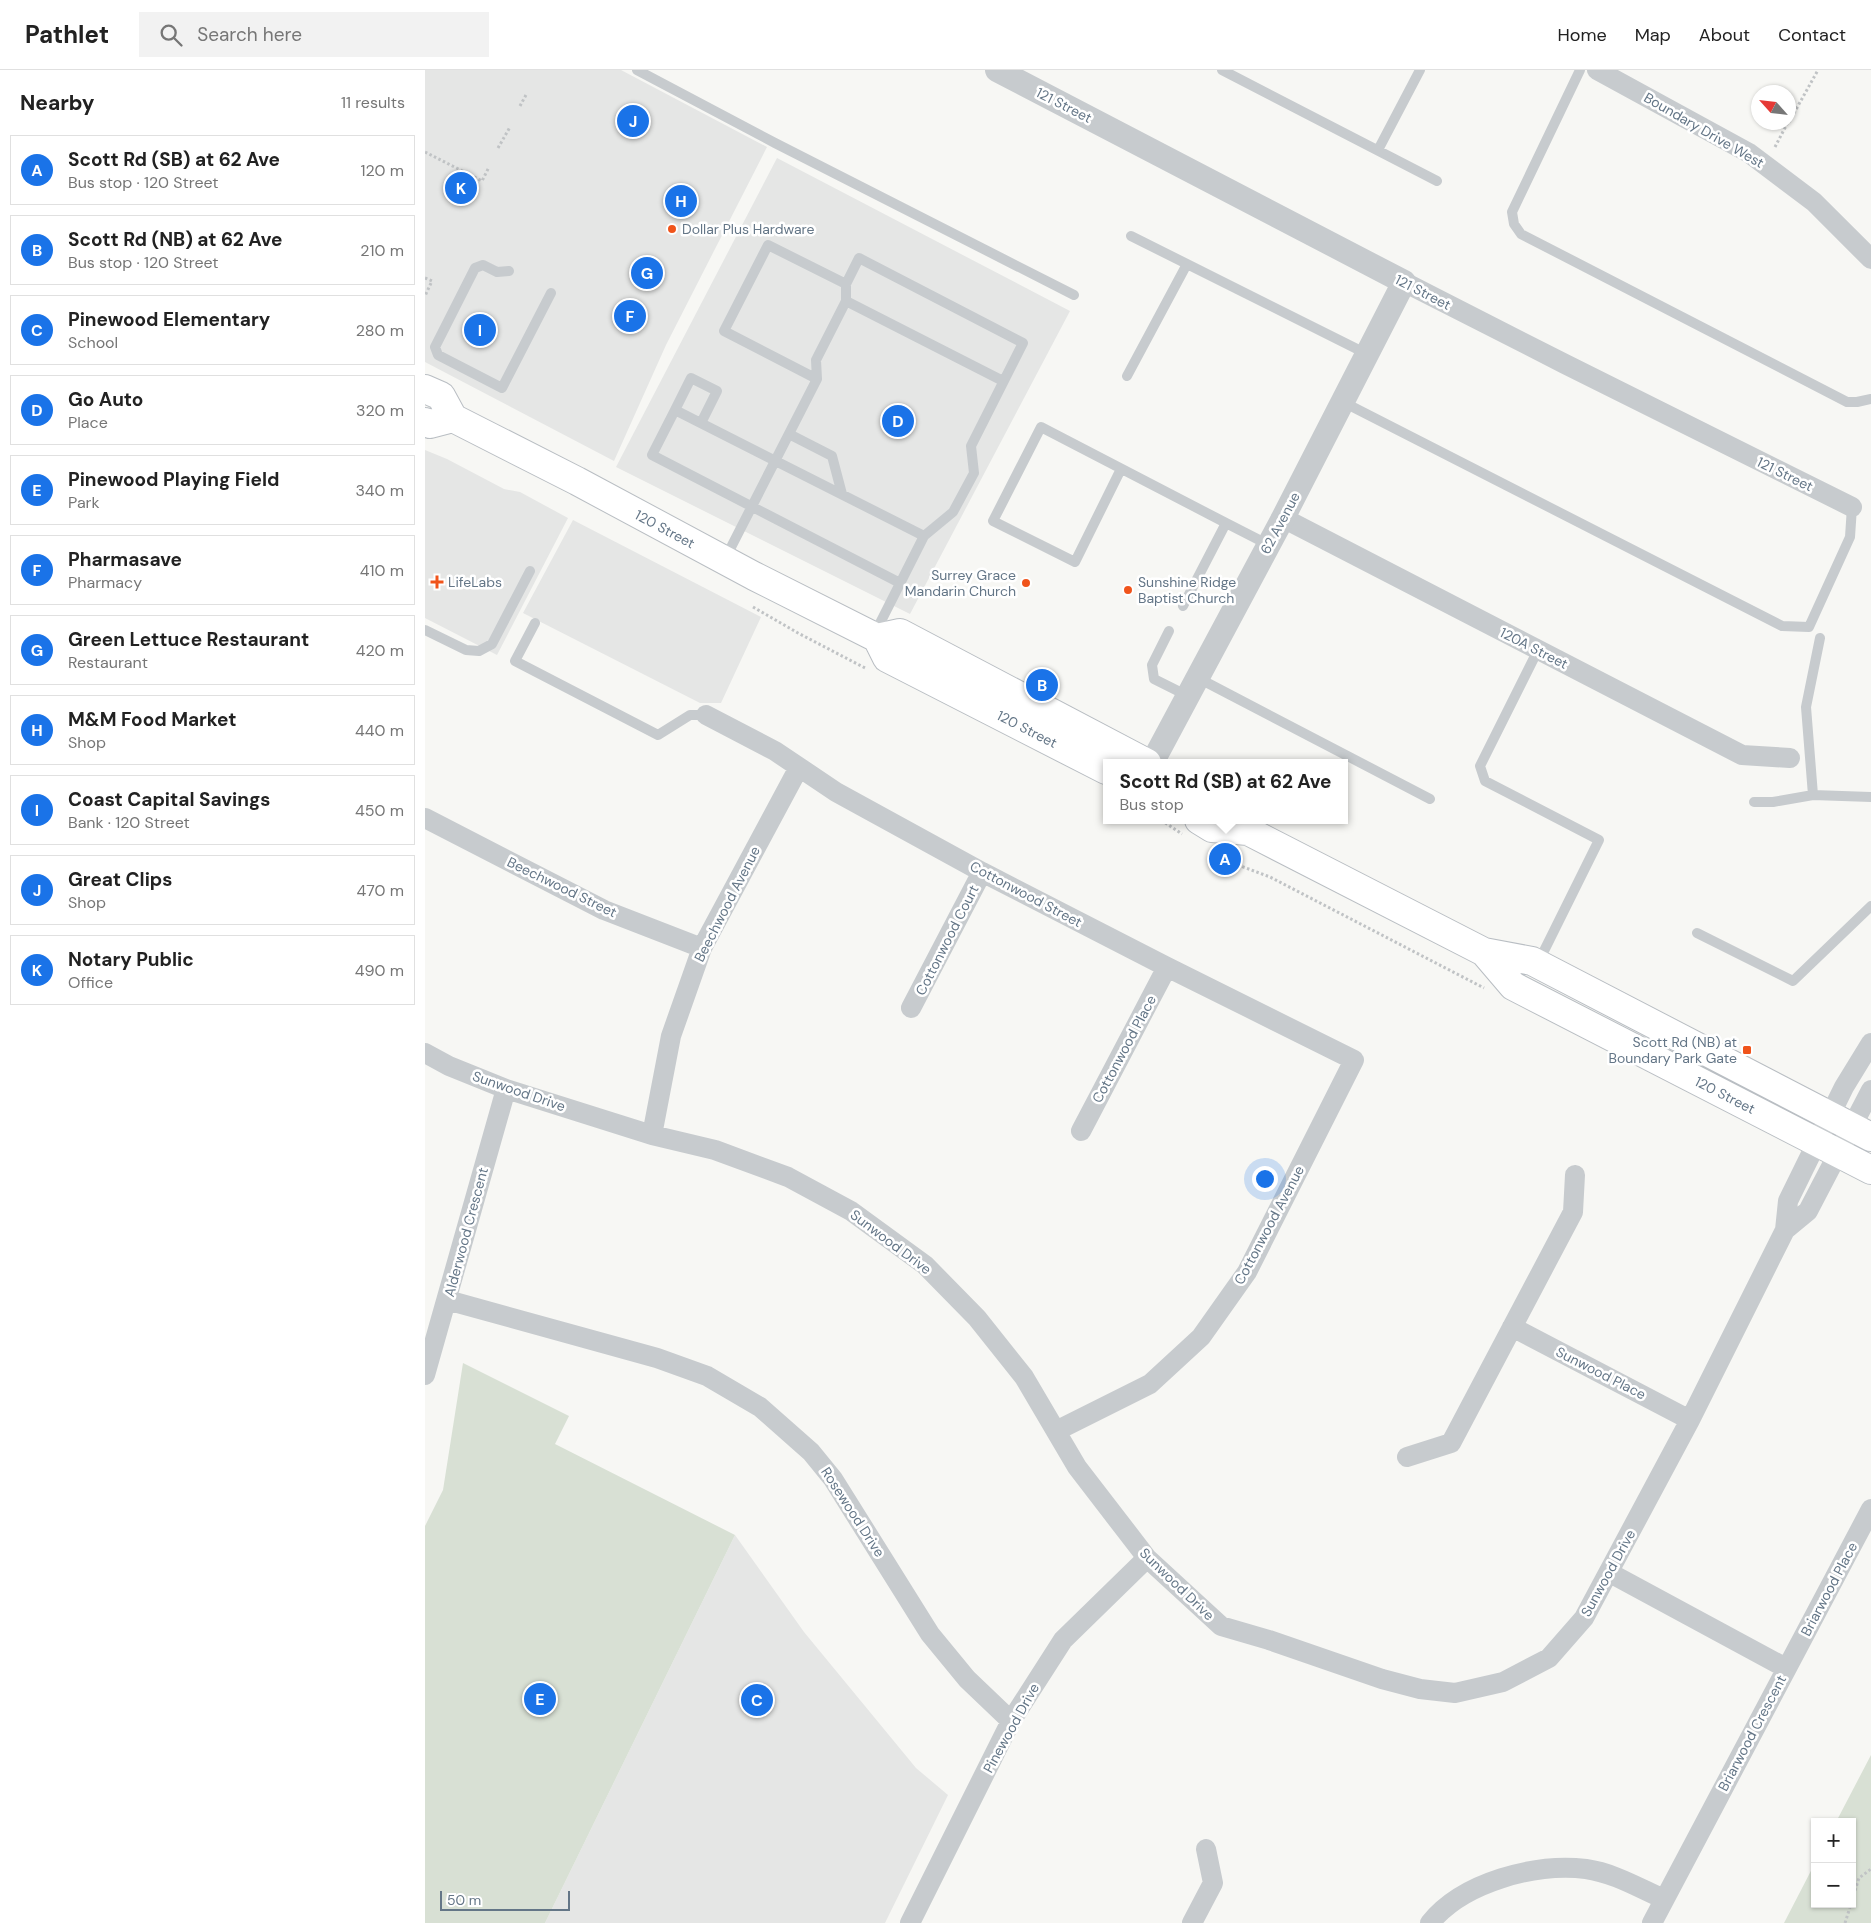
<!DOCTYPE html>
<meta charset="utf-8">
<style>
body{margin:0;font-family:"DM Sans",sans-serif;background:#f2f2f2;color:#222}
.controls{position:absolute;right:15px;bottom:15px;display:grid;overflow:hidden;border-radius:0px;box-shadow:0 1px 4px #0004}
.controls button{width:45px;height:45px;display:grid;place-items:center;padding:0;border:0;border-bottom:1px solid #e0e0e0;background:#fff;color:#222;font:25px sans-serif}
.compass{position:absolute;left:1326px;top:15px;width:45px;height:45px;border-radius:50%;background:#fff;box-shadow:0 1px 4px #0004;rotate:297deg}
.scale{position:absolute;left:15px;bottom:12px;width:130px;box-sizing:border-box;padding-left:5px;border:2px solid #647687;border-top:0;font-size:14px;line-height:18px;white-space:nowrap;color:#647687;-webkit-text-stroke:4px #fff;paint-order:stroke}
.you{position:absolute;left:839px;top:1108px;width:18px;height:18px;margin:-12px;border:4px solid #fff;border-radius:50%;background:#1a73e8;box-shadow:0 0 0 8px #1a73e833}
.badge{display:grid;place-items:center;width:32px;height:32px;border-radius:50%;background:#1a73e8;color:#fff;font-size:16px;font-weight:700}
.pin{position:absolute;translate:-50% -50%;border:2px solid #fff;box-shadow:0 1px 5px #0006}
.popup{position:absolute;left:678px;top:689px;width:245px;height:65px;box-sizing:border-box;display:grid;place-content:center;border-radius:0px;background:#fff;filter:drop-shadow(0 1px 4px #0005);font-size:16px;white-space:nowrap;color:#767676}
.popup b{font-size:19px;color:#222}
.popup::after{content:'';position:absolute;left:50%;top:100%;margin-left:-10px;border:10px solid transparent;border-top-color:#fff}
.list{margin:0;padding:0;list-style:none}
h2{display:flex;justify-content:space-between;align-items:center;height:65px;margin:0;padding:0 20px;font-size:21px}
h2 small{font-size:16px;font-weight:400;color:#767676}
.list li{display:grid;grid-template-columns:32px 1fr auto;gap:15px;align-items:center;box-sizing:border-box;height:70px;margin:0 10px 10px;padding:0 10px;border:1px solid #e0e0e0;border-radius:0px}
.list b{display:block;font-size:19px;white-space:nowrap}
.list p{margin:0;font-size:16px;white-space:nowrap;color:#767676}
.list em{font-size:16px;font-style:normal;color:#767676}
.icon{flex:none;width:28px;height:28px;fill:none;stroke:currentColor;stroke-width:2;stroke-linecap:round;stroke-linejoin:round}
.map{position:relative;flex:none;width:1446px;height:1853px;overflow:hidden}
header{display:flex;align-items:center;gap:30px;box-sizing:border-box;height:70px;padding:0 25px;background:#fff;border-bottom:1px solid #e0e0e0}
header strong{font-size:24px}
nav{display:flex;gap:28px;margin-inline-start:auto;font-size:18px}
.search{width:350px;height:45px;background:#f2f2f2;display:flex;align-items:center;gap:12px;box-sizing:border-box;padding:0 18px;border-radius:0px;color:#767676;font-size:19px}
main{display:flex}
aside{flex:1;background:#fff}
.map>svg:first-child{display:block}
.built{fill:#e5e6e5}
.green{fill:#d8e0d4}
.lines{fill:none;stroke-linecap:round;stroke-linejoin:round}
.secondary-casing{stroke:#b9bec3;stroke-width:30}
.path{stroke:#c0c3c5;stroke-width:3;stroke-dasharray:2.5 2.5;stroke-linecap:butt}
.service{stroke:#c7cbce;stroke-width:10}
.minor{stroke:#c7cbce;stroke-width:20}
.tertiary{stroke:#c7cbce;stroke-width:24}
.secondary{stroke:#fff;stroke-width:28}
.poi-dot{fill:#f0541b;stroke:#fff;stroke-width:2}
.labels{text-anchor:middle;stroke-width:5;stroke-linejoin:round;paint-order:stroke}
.street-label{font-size:14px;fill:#647687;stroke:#fff}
.poi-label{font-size:14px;fill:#647687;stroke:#fff;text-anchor:start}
</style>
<header>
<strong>Pathlet</strong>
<div class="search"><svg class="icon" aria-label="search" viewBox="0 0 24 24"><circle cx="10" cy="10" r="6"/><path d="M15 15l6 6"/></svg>Search here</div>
<nav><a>Home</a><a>Map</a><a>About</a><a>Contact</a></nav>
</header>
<main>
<aside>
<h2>Nearby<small>11 results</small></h2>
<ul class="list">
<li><span class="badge">A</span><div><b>Scott Rd (SB) at 62 Ave</b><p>Bus stop · 120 Street</p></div><em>120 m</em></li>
<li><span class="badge">B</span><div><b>Scott Rd (NB) at 62 Ave</b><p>Bus stop · 120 Street</p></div><em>210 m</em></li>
<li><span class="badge">C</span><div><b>Pinewood Elementary</b><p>School</p></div><em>280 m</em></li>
<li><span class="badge">D</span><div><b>Go Auto</b><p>Place</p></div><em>320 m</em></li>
<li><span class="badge">E</span><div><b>Pinewood Playing Field</b><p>Park</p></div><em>340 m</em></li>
<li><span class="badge">F</span><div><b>Pharmasave</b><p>Pharmacy</p></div><em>410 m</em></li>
<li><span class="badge">G</span><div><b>Green Lettuce Restaurant</b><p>Restaurant</p></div><em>420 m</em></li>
<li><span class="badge">H</span><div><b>M&amp;M Food Market</b><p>Shop</p></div><em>440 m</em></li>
<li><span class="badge">I</span><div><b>Coast Capital Savings</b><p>Bank · 120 Street</p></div><em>450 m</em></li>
<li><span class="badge">J</span><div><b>Great Clips</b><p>Shop</p></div><em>470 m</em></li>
<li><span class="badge">K</span><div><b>Notary Public</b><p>Office</p></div><em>490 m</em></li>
</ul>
</aside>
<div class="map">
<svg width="1446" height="1853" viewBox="0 0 1446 1853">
<rect width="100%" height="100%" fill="#f7f7f4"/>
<path class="built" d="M0 0H196L342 77 241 275 189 391 0 292Z
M352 88 645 241 485 544 191 397Z
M0 380 22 389 79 419 95 422 143 448 72 585 0 548Z
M148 450 336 547 296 633H275L98 543Z
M310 1465 379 1562 491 1698 523 1725 460 1853H120Z"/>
<path class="green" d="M38 1293 144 1346 130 1374 310 1465 120 1853H0V1456L18 1420Z
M1446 1685V1853H1359L1390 1793V1834H1427V1752H1411Z"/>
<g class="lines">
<defs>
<path id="secondary" d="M0 319 16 326 28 348 152 411 329 506 452 568 462 588 681 700
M0 352 5 354 28 348
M452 568 475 563 722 693
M774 750 787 758 823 761
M813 750 823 761 1059 882 1107 891 1446 1067
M1059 882 1088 916 1446 1100"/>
</defs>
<use href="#secondary" class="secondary-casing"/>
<path class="path" d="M95 36 102 23
M1364 52 1393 0
M1350 77 1363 52
M73 78 85 57
M0 82 57 111 64 97
M0 208 7 211 0 226
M328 537 373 563 442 599
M736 750 757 764
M786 781 813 795 845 807 1059 918
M1427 1830 1434 1808 1446 1799
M1420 1853 1426 1834"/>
<path class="service" d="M212 0 350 73 649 225
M797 0 1012 111
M1155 0 1087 142 1089 154 1096 164 1422 332H1432L1446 329
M953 80 995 0
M706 166 942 284
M84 201 72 202 58 195 50 198 10 277 13 285 77 318 126 223
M702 306 762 194
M392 309 391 290 421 231
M918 332 1357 556 1384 557 1425 467 1427 437
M250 340 266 308 292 321 276 353
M364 364 407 386 417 424
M696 399 650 492 568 451 616 357C677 389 739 421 801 453
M300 489 392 309 299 261 343 175 421 214
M475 513 227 385 250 340 499 466
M758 536 801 453 844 475
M110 553 90 591 233 665 265 645H281
M0 560 41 580 54 581 67 574 105 501
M744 561 727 595 729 609 763 626
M449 565 499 466 528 442 549 403 546 376 598 273 434 188 421 214V231L578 311
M1113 580 1055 696 1060 711 1174 770 1113 893
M773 608 1005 729
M1388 725 1381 637 1395 568
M1329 732H1348L1388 725 1446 727
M1272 863 1368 911 1446 836"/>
<path class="minor" d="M1172 0 1324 83 1389 132 1446 189
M979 212 1140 294 1427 437
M858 448 1317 685 1365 688
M281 645 350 681 411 722 557 802 742 897 929 990 822 1202 776 1267 725 1314 631 1361
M0 748 179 840 277 878
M486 938 557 802
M0 983 24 996 81 1019 227 1065 290 1080 363 1107 426 1141 500 1195 552 1248 599 1307 652 1397 722 1488 796 1556 844 1570 957 1609 995 1619 1030 1623 1078 1612 1124 1588 1159 1548 1265 1350 1360 1160 1363 1131 1419 1017 1446 973
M656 1061 742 897
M227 1065 246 966 277 878 373 699
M1360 1160 1383 1141 1446 1020
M22 1230 232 1288 282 1306 335 1337 386 1382 408 1409 505 1564 542 1609 586 1651
M1087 1257 1265 1350
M0 1305 81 1019
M982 1387 1026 1373 1148 1142 1150 1105
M1185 1503 1361 1598
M485 1853 586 1651 638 1570 722 1488
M767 1853 788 1813 781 1779
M1005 1853C1038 1812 1110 1793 1161 1799 1189 1803 1214 1818 1239 1829
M1227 1853 1446 1439"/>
<path class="tertiary" d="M572 0 979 212 858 448 727 693"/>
<use href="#secondary" class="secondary"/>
</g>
<g class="poi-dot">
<circle cx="247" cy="159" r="5"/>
<path d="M9.5 504.5h5v5h5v5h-5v5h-5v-5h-5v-5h5z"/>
<circle cx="601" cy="513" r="5"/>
<circle cx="703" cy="520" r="5"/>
<rect x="1317" y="975" width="10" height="10" rx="2.5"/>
</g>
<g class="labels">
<g class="street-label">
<text transform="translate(639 35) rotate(27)" y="5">121 Street</text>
<text transform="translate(1279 60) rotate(30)" y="5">Boundary Drive West</text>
<text transform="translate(998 222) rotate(27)" y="5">121 Street</text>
<text transform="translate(1360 404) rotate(26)" y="5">121 Street</text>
<text transform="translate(855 453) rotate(-62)" y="5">62 Avenue</text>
<text transform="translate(240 459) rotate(28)" y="5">120 Street</text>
<text transform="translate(1109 578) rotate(27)" y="5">120A Street</text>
<text transform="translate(602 659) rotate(27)" y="5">120 Street</text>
<text transform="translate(137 817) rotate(26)" y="5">Beechwood Street</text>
<text transform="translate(601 824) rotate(28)" y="5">Cottonwood Street</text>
<text transform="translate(302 834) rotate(-63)" y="5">Beechwood Avenue</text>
<text transform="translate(522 870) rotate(-63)" y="5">Cottonwood Court</text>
<text transform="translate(699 979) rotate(-62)" y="5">Cottonwood Place</text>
<text transform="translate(94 1021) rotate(19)" y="5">Sunwood Drive</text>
<text transform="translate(1300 1025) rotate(27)" y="5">120 Street</text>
<text transform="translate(844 1155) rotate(-62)" y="5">Cottonwood Avenue</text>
<text transform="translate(41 1162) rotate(-75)" y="5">Alderwood Crescent</text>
<text transform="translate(466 1172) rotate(37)" y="5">Sunwood Drive</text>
<text transform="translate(1176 1303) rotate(27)" y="5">Sunwood Place</text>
<text transform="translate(428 1442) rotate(57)" y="5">Rosewood Drive</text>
<text transform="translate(1183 1503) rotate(-61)" y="5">Sunwood Drive</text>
<text transform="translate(752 1514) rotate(44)" y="5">Sunwood Drive</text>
<text transform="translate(1404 1519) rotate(-62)" y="5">Briarwood Place</text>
<text transform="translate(586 1658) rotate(-61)" y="5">Pinewood Drive</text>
<text transform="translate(1327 1663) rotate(-62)" y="5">Briarwood Crescent</text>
</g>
<g class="poi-label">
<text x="257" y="164">Dollar Plus Hardware</text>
<text x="591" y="510" text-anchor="end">Surrey Grace<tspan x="591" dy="16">Mandarin Church</tspan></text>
<text x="23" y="517">LifeLabs</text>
<text x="713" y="517">Sunshine Ridge<tspan x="713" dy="16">Baptist Church</tspan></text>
<text x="1312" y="977" text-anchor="end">Scott Rd (NB) at<tspan x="1312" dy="16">Boundary Park Gate</tspan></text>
</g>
</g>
</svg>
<div class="controls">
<button>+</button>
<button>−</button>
</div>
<svg class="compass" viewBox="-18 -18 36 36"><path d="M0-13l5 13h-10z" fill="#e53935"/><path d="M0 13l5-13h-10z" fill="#767676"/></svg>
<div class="scale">50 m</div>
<div class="you"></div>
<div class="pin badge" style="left:800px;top:789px">A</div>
<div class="popup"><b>Scott Rd (SB) at 62 Ave</b>Bus stop</div>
<div class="pin badge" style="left:617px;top:615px">B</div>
<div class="pin badge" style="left:332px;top:1630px">C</div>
<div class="pin badge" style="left:473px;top:351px">D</div>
<div class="pin badge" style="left:115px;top:1629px">E</div>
<div class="pin badge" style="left:205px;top:246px">F</div>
<div class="pin badge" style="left:222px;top:203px">G</div>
<div class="pin badge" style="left:256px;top:131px">H</div>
<div class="pin badge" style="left:55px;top:260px">I</div>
<div class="pin badge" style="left:208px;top:51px">J</div>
<div class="pin badge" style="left:36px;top:118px">K</div>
</div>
</main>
